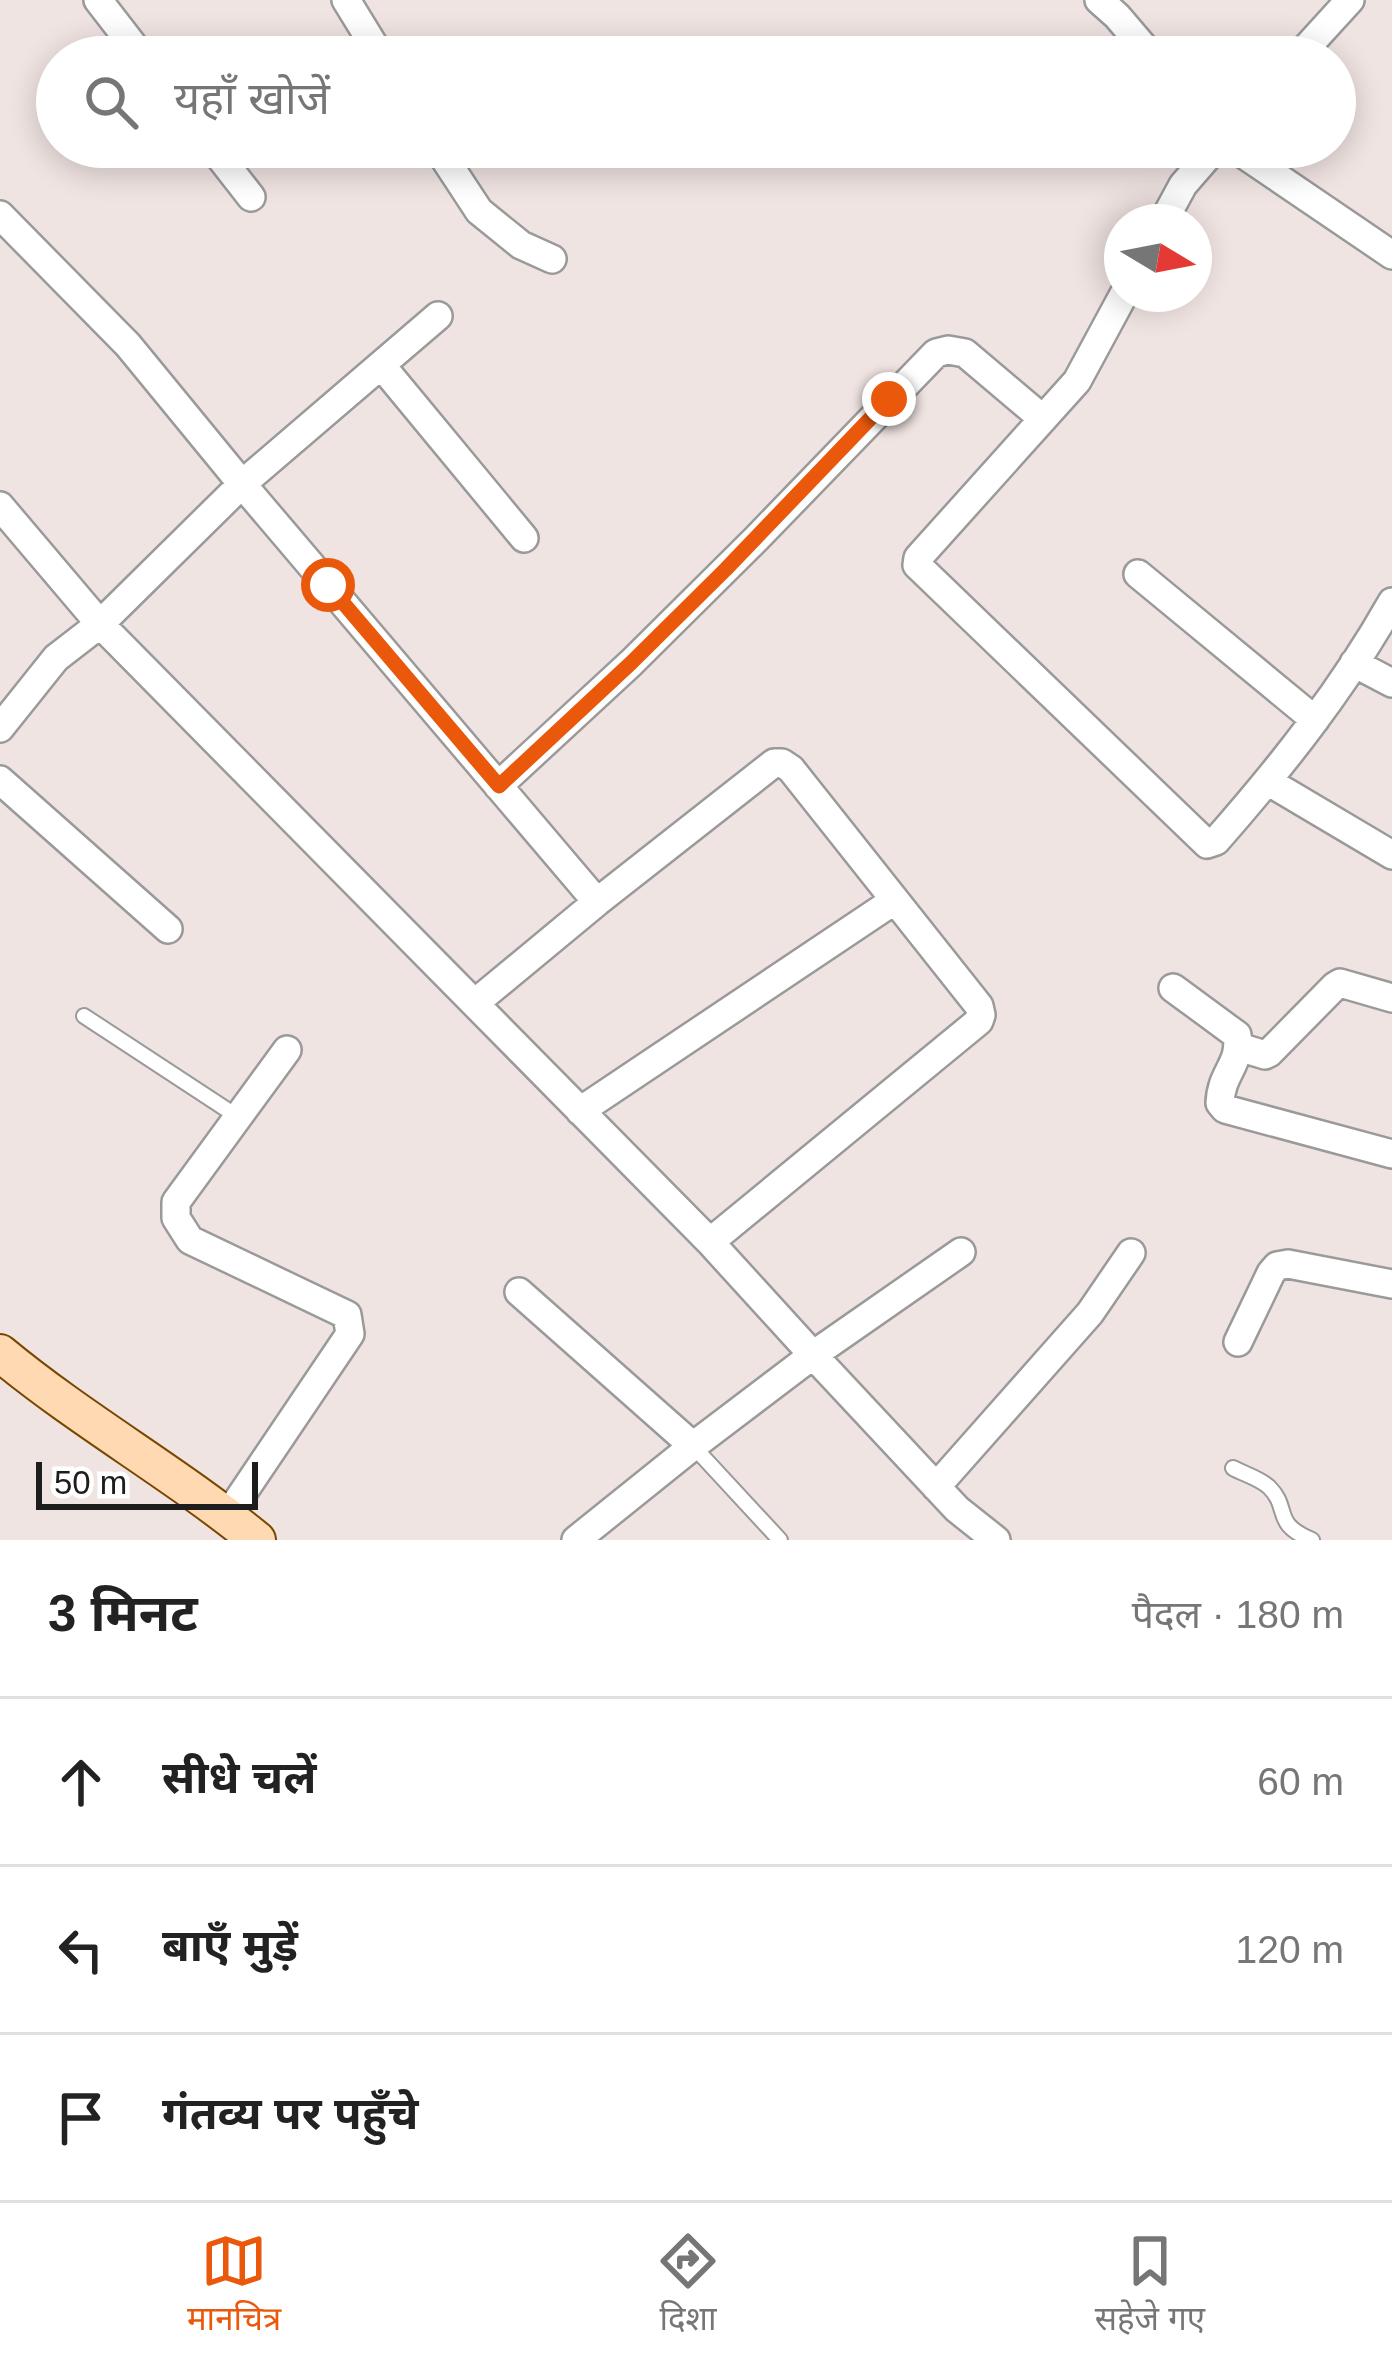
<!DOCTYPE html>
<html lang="hi">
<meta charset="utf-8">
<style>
body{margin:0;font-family:Helvetica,"Noto Sans Devanagari",sans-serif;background:#f6f6f6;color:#222}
.compass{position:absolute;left:1104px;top:204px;width:108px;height:108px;border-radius:50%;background:#fff;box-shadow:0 6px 30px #0003;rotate:100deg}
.scale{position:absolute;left:36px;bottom:30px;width:222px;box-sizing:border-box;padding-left:12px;border:6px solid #1d1d1d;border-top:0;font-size:33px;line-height:42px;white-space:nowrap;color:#1d1d1d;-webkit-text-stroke:9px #fff;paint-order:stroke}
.stop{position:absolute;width:36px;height:36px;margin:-27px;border:9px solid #ea580c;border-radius:50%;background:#fff}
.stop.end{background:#ea580c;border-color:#fff;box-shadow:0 3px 12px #0008}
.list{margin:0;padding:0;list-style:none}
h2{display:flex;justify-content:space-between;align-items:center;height:156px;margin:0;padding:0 48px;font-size:51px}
h2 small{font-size:39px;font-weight:400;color:#767676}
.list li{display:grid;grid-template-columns:78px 1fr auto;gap:36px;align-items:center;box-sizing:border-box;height:168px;padding:0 48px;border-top:3px solid #e0e0e0}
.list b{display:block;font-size:45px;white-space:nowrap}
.list em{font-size:39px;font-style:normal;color:#767676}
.icon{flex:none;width:66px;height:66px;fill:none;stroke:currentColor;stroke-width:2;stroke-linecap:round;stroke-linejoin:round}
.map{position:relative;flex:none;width:1392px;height:1540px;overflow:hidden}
.search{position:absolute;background:#fff;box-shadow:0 6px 30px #0003;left:36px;right:36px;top:36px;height:132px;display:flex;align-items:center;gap:30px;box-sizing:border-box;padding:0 42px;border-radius:66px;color:#767676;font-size:45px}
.sheet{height:660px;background:#fff}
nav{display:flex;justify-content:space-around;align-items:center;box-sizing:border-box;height:168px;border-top:3px solid #e0e0e0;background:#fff;font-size:33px;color:#767676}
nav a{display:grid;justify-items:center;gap:6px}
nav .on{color:#ea580c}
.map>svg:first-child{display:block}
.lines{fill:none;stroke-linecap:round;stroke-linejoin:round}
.lane-casing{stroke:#9a9a9a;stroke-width:18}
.street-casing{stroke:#9a9a9a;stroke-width:32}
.secondary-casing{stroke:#794600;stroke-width:40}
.lane{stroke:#fff;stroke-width:14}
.street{stroke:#fff;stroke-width:27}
.secondary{stroke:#ffd9b1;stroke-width:36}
.route{stroke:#ea580c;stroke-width:15}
</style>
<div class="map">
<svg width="1392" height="1540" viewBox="0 0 1392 1540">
<rect width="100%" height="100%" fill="#f0e4e2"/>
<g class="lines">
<defs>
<path id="lane" d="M84 1016 238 1117
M693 1446 780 1540
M1233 1468C1244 1474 1259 1478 1269 1487 1291 1509 1271 1523 1312 1540"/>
<path id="street" d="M98 0 142 57
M346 0 381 57
M1099 0 1117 16 1152 57
M1298 57 1350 0
M212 147 251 197
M437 147 479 211 521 245 552 259
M1233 147 1392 255
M0 215 128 345 242 484 438 316
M1163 222 1183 185 1216 147
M1124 294 1077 381 918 558 917 565 1207 844 1216 841C1281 767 1343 689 1392 602
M381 365 524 538
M0 506 100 624 710 1242 813 1355 693 1446 576 1540
M1138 574 1315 720
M1354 663 1392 683
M0 728 56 658 100 624 242 484 597 902
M0 780 168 929
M1269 782 1392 855
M498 786 631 663 757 538 936 353 948 350 965 353 1043 419
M1173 988 1237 1035C1242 1064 1221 1072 1220 1103L1225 1109 1392 1154
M475 1003 597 902 774 763H782L791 769 979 1006 981 1015 979 1021 710 1242
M1239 1047 1265 1055 1269 1053 1335 986 1340 983 1392 998
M580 1111 895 900
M961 1252 813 1355 957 1509 996 1540
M519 1292 693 1446
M1238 1342 1271 1273 1277 1266 1288 1264 1392 1284
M936 1487 1090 1313 1131 1253
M228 1515 350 1334 347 1315 190 1240 176 1218V1202L287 1050"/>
<path id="secondary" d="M0 1353C82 1421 175 1473 257 1540"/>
</defs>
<use href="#lane" class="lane-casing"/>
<use href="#street" class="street-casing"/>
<use href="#secondary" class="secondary-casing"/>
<use href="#lane" class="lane"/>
<use href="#street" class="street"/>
<use href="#secondary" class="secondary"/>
</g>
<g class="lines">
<path class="route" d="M328 585 499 786 631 663 726 569 889 399"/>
</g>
</svg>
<svg class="compass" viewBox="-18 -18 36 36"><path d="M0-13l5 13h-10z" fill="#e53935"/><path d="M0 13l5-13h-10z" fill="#767676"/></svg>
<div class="scale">50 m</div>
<div class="stop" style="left:328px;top:585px"></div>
<div class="stop end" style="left:889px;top:399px"></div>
<div class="search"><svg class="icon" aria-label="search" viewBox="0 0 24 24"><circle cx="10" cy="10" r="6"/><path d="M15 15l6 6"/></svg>यहाँ खोजें</div>
</div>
<section class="sheet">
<h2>3 मिनट<small>पैदल · 180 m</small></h2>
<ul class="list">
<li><svg class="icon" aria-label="ahead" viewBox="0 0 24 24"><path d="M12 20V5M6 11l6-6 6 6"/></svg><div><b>सीधे चलें</b></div><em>60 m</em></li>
<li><svg class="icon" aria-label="left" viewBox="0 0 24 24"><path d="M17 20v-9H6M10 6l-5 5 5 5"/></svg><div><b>बाएँ मुड़ें</b></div><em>120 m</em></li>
<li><svg class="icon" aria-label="arrive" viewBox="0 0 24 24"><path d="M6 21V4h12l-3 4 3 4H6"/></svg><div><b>गंतव्य पर पहुँचे</b></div></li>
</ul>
</section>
<nav>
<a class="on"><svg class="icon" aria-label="map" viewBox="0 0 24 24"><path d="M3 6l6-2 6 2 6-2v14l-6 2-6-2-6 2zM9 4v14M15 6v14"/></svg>मानचित्र</a>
<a><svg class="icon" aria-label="directions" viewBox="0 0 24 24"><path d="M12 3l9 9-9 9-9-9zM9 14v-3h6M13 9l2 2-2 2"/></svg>दिशा</a>
<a><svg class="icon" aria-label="saved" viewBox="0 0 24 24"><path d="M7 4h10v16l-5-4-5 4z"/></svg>सहेजे गए</a>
</nav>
